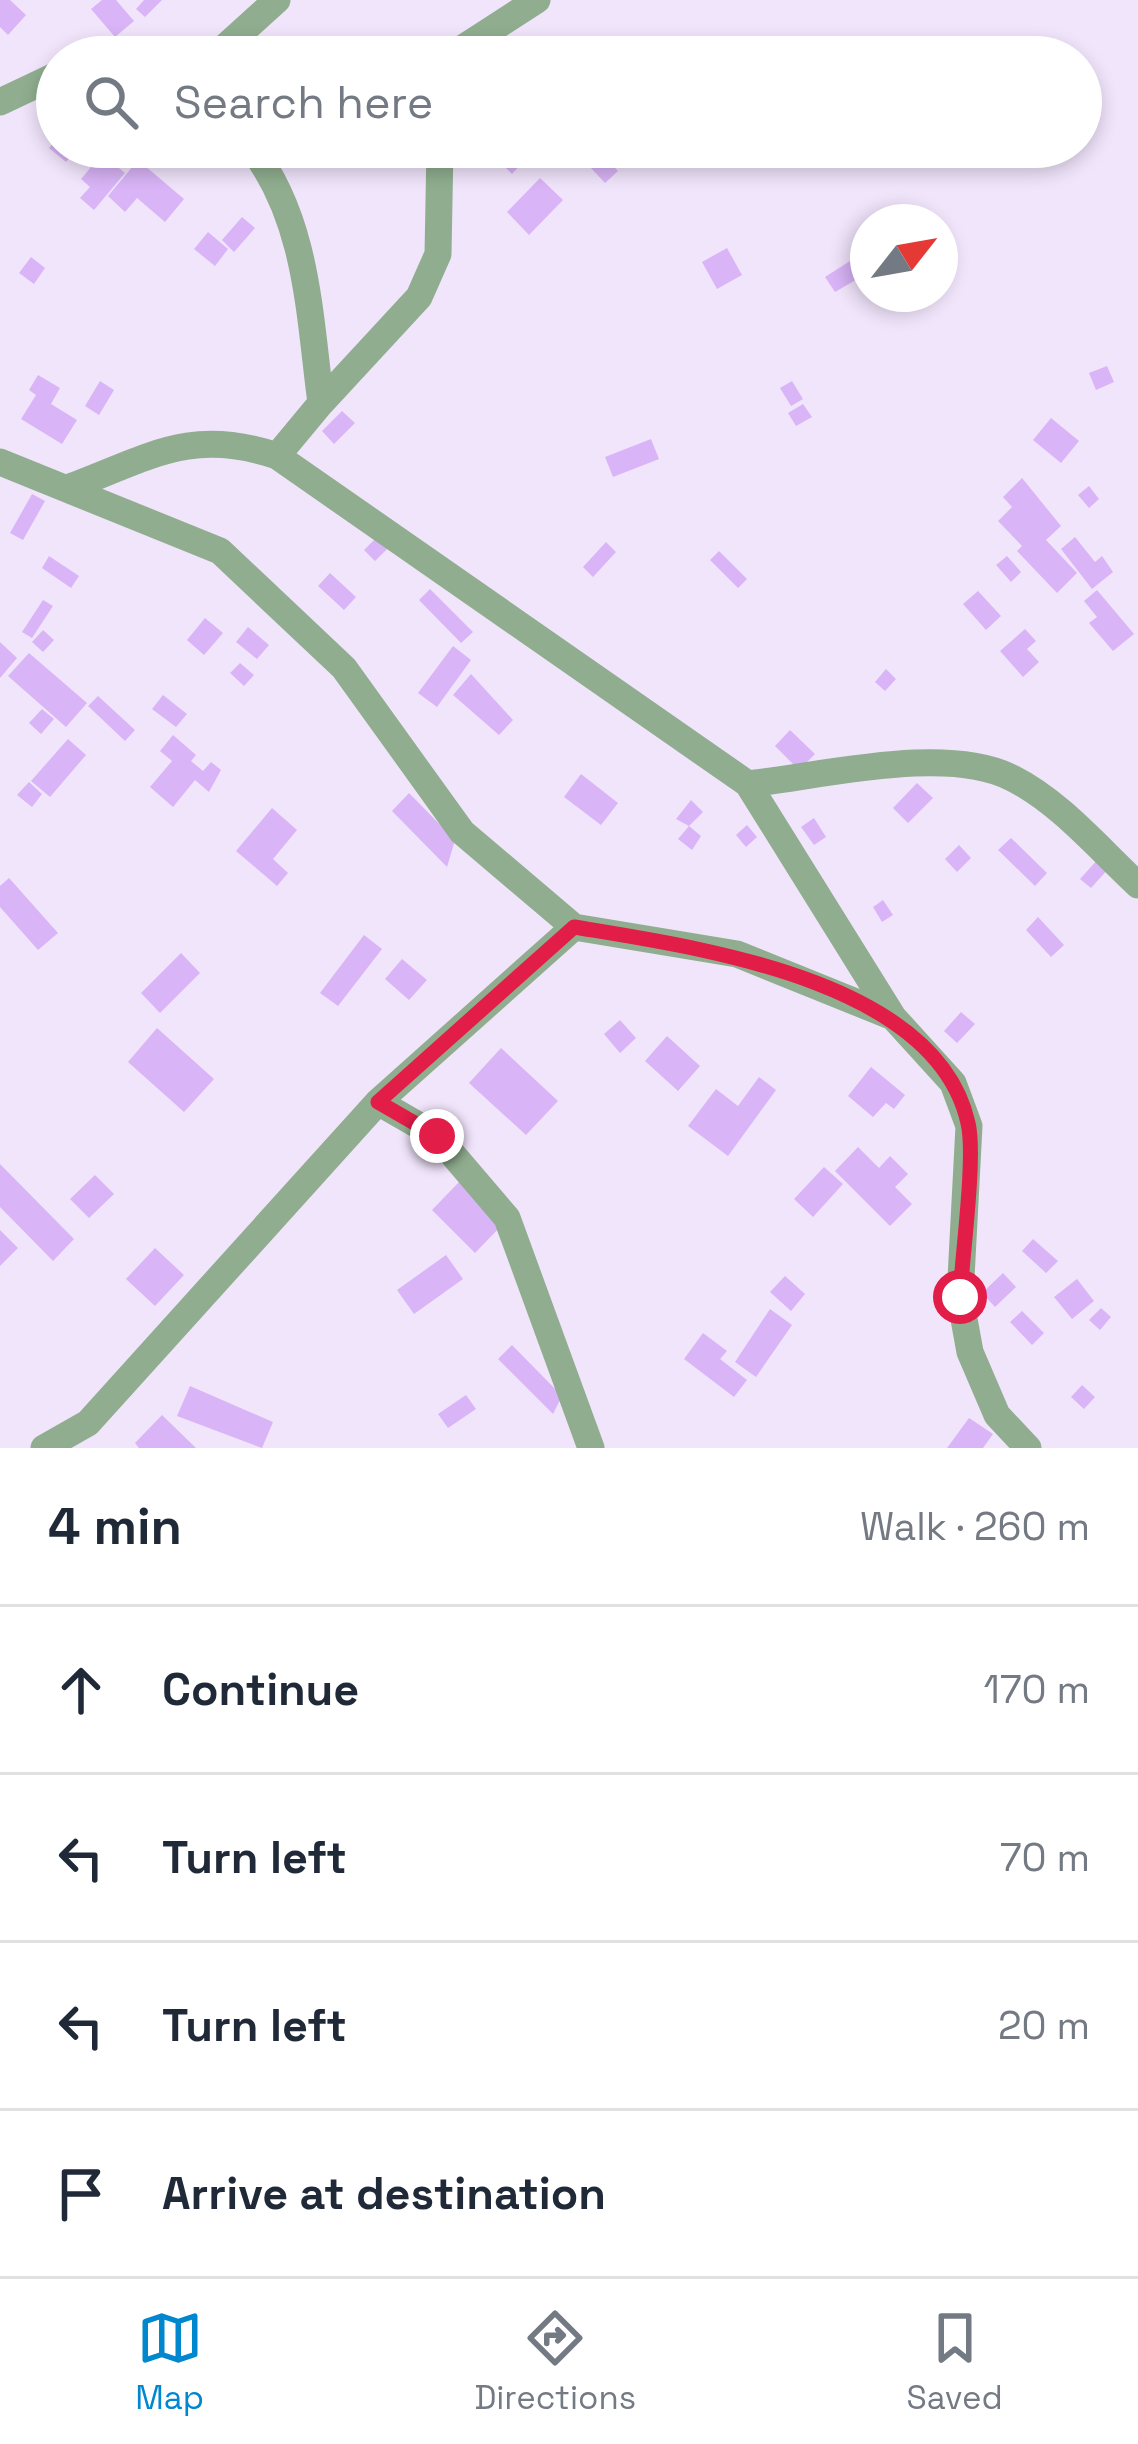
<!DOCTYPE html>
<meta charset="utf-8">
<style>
body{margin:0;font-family:"Space Grotesk",sans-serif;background:#f2f2f3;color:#1f2937}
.compass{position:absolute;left:850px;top:204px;width:108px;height:108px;border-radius:50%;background:#fff;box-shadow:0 6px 18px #0003;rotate:59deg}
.stop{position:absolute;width:36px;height:36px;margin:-27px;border:9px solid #e11d48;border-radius:50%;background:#fff}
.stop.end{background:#e11d48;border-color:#fff;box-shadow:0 3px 12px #0008}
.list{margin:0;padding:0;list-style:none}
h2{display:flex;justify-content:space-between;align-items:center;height:156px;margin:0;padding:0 48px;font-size:51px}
h2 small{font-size:39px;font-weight:400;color:#747a83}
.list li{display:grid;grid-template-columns:78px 1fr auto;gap:36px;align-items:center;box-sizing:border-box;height:168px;padding:0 48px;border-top:3px solid #e0e1e3}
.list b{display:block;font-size:45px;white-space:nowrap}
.list em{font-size:39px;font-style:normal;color:#747a83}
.icon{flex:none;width:66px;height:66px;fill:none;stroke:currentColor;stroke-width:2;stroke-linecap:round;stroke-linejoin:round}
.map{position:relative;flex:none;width:1138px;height:1448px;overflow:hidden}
.search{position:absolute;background:#fff;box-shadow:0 6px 18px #0003;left:36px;right:36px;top:36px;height:132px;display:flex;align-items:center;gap:30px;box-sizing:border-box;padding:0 42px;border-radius:66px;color:#747a83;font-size:45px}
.sheet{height:828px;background:#fff}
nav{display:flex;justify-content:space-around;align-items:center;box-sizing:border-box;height:168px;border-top:3px solid #e0e1e3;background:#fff;font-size:33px;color:#747a83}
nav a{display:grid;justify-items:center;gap:6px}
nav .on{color:#0087ce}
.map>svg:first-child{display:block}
.building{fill:#d9b4f7}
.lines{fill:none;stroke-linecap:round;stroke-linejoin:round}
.street{stroke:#90ae8f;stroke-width:27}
.route{stroke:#e11d48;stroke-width:15}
</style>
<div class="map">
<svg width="1138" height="1448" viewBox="0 0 1138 1448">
<rect width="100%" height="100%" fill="#f1e5fc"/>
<path class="building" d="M0 0H10L26 15 8 35 0 27Z
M102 0H116L134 21 115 37 91 9Z
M144 0H162L145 17 136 9Z
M57 139V147H78L66 162 49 148Z
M508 147H537L512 174 497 159Z
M102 154 125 173 94 210 80 198 90 187 81 179Z
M603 155 618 171 605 183 590 167Z
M138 160 184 199 165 222 137 198 125 212 108 196Z
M540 178 563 200 529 235 507 212Z
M242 217 255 228 234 252 222 240Z
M208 232 228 249 215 266 194 249Z
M727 248 742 275 717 289 702 262Z
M31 257 45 268 34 284 19 273Z
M850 261 859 278 835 292 825 277Z
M1107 366 1114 382 1096 390 1089 373Z
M38 375 60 388 51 404 77 420 62 444 21 419 36 395 29 390Z
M100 381 114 390 99 415 85 406Z
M792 381 803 399 791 406 780 388Z
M803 404 812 417 796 426 788 413Z
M342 411 355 423 334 444 322 431Z
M1051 418 1079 441 1061 463 1033 440Z
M651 439 659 459 613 477 605 457Z
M1022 478 1061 526 1046 540 1077 573 1057 593 1017 551 1022 546 998 521 1012 507 1003 497Z
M1089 486 1099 499 1089 508 1078 495Z
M32 494 45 501 23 540 10 533Z
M378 536 389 547 375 561 364 550Z
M1075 537 1095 562 1102 556 1113 572 1092 589 1061 549Z
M606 542 616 552 593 577 583 567Z
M719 551 747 579 738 588 710 560Z
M49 556 79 576 71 588 42 568Z
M1007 556 1021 572 1011 582 996 565Z
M330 573 356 597 344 610 318 586Z
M430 589 473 632 461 643 419 600Z
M1097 590 1134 634 1113 651 1089 623 1097 617 1084 601Z
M978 591 1001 616 986 630 963 604Z
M43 600 53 606 32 638 22 632Z
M205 618 223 633 204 655 187 640Z
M248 627 269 645 257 659 236 642Z
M1025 629 1036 641 1027 649 1039 662 1023 677 1000 651Z
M43 630 54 640 43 652 32 642Z
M0 642 17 658 0 678Z
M453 646 471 660 437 707 418 693Z
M29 653 87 703 66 727 8 676Z
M240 663 254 675 244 686 230 673Z
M886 669 896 679 885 691 875 682Z
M471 674 513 720 499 735 453 695Z
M163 695 187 714 176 727 152 709Z
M98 696 135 730 125 741 88 706Z
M42 709 54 719 41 734 29 723Z
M790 730 815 754 799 770 775 746Z
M173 735 196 755 191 761 203 771 211 762 221 770 209 792 195 780 173 807 150 787 172 761 160 751Z
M68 739 86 755 50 797 31 781Z
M581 774 618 803 601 825 564 797Z
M29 782 42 794 32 807 17 795Z
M917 783 933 798 908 823 893 808Z
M409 793 455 840 447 867 392 811Z
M691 800 703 812 689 826 701 836 692 850 678 839 689 826 676 819Z
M272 808 297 830 273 859 288 873 277 886 236 851Z
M814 818 826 837 814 845 801 827Z
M747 825 757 837 746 847 736 835Z
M1011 838 1047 873 1035 886 998 850Z
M959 845 971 858 957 872 945 859Z
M1099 858 1110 867 1091 888 1080 879Z
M9 878 58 933 38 950 0 907V886Z
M883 900 893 915 882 922 873 907Z
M1038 917 1064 945 1051 957 1026 930Z
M364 935 382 949 338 1006 320 993Z
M181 953 200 973 160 1013 141 993Z
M402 959 427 980 409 1000 385 979Z
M961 1012 975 1024 957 1043 944 1031Z
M620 1020 636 1038 620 1053 604 1034Z
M157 1028 214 1079 184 1112 128 1062Z
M667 1036 700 1066 678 1091 645 1061Z
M501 1048 558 1101 526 1135 469 1083Z
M871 1067 905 1095 894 1109 886 1103 873 1117 848 1096Z
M759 1077 776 1090 728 1156 688 1126 716 1089 738 1106Z
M858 1147 879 1168 890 1156 908 1174 895 1187 912 1204 890 1226 835 1171Z
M0 1164 74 1239 53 1261 0 1207Z
M824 1167 843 1184 813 1217 794 1199Z
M95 1175 114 1194 89 1218 70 1199Z
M460 1181 503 1224 475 1253 432 1210Z
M0 1230 18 1248 0 1266Z
M1033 1239 1058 1261 1046 1273 1022 1251Z
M155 1248 184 1275 155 1306 126 1279Z
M446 1255 463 1279 414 1314 397 1290Z
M1003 1273 1016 1287 995 1307 982 1293Z
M785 1276 805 1294 791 1311 770 1292Z
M1077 1279 1094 1301 1072 1319 1054 1297Z
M1101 1308 1111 1317 1100 1330 1089 1320Z
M770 1309 792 1325 756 1377 735 1362Z
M1022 1311 1044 1333 1032 1345 1010 1322Z
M703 1333 727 1351 720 1359 747 1380 734 1397 684 1359Z
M512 1345 562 1396 553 1414 498 1359Z
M1082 1385 1095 1397 1084 1409 1071 1397Z
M190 1386 273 1422 262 1448 177 1416Z
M466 1395 476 1409 448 1428 438 1414Z
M162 1415 196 1448H139L135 1443Z
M969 1418 993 1434 983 1448H947Z"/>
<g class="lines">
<path class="street" d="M214 57 277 0
M449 57 537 0
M0 102 57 75
M251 147C308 221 309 314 321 403L277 456
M321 403 419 297 438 254 440 147
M0 462 220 551 344 668 462 832 574 927 737 954 893 1017 953 1083 969 1126 960 1297 970 1352 997 1415 1028 1448
M70 487C150 457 191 427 277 456L748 784 893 1017
M748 784C821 776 947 744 1012 778 1060 802 1099 849 1138 885
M378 1102 437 1136 507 1218 591 1448
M44 1448 88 1423 378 1102 574 927"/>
</g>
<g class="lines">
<path class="route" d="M437 1136 378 1102 574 927C694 947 936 979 968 1123 976 1157 962 1256 960 1297"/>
</g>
</svg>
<svg class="compass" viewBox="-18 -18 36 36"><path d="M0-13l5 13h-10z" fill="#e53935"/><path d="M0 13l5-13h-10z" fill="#747a83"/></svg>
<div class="stop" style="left:960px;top:1297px"></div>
<div class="stop end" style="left:437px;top:1136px"></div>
<div class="search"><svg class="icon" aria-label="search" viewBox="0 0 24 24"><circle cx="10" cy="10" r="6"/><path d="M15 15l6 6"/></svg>Search here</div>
</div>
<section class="sheet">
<h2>4 min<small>Walk · 260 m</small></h2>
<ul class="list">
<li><svg class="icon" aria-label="ahead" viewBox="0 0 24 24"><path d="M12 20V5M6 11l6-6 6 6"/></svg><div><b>Continue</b></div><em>170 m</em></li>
<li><svg class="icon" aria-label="left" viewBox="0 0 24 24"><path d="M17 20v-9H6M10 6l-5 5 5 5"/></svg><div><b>Turn left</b></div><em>70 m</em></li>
<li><svg class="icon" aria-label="left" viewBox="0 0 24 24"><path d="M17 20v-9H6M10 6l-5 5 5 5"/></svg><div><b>Turn left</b></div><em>20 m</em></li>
<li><svg class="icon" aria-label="arrive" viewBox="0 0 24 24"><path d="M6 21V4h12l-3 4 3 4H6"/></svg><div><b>Arrive at destination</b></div></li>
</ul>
</section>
<nav>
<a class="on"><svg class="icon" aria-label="map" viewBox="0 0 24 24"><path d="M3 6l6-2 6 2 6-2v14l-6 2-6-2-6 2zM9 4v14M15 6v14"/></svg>Map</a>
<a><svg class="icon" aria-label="directions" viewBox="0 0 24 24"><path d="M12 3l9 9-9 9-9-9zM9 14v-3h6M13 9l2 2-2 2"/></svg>Directions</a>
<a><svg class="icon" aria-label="saved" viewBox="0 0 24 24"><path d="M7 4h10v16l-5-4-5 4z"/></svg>Saved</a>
</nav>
